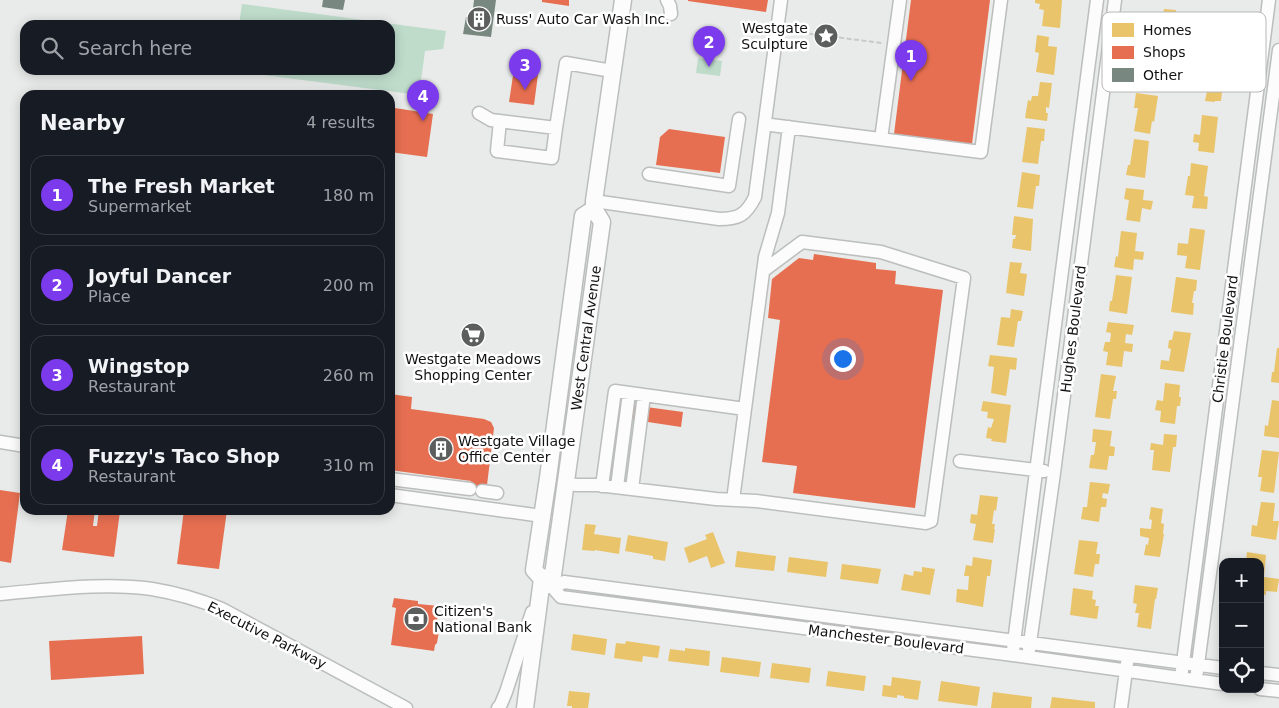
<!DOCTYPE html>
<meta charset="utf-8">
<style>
body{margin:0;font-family:"DejaVu Sans",sans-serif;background:#20242c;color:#f1f3f6}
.controls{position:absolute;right:15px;bottom:15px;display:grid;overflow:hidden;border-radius:10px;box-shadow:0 2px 12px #0003}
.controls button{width:45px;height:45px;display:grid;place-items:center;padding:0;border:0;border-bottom:1px solid #363941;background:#171b24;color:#f1f3f6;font:25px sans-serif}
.you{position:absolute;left:842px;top:358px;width:18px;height:18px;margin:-12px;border:4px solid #fff;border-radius:50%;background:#1a73e8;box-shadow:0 0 0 8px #1a73e833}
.badge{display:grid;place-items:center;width:32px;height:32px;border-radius:50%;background:#7c3aed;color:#fff;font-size:16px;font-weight:700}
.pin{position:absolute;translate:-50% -41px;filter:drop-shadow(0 1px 2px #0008)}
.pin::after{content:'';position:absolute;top:26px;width:18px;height:15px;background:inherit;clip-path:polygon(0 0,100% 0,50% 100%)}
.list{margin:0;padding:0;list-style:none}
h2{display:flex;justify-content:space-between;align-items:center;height:65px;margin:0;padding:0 20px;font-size:21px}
h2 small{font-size:16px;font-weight:400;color:#9ea1a6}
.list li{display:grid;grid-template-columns:32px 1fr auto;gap:15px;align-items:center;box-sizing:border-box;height:80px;margin:0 10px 10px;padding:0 10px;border:1px solid #363941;border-radius:15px}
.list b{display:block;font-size:19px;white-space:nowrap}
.list p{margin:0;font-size:16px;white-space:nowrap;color:#9ea1a6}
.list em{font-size:16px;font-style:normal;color:#9ea1a6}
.icon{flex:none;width:28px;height:28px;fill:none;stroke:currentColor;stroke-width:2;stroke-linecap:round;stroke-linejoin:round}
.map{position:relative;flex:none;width:1279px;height:708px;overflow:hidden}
.search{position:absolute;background:#171b24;box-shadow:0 2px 12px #0003;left:20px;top:20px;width:375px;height:55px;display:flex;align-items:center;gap:12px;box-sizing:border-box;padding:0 18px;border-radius:15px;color:#9ea1a6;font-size:19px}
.panel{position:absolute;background:#171b24;box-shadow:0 2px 12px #0003;left:20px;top:90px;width:375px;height:425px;border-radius:15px}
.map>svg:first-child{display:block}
.green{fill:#bfdccb}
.homes{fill:#e9c46a}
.shops{fill:#e76f51}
.building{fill:#798781}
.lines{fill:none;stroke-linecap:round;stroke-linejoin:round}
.minor-casing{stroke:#bbbebc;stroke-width:15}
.major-casing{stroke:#bbbebc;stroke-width:19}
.path{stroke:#c8c9c8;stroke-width:2;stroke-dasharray:5 2.5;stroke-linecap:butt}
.minor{stroke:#fcfcfc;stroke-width:12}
.major{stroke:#fcfcfc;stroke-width:16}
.labels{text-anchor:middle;stroke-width:5;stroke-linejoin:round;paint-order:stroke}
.poi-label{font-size:14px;fill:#111211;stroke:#fff;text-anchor:start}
.street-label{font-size:14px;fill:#111211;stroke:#fff}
.key{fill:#fff;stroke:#b8b8b8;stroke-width:1}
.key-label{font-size:14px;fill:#111211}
</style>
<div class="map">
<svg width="1279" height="708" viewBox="0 0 1279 708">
<rect width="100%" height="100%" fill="#e8ebe9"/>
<path class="green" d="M242 4 446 31 443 49 425 51 419 95 232 71 390 70V25H239Z
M698 58 722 61 720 76 696 73Z"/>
<path class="homes" d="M1035 0H1062L1060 28 1042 26 1044 10 1039 9 1040 4 1035 3Z
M1164 9 1176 10 1174 27 1161 25 1159 41 1145 39 1148 12 1163 14Z
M1037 35 1049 37 1048 46 1057 47 1054 75 1036 72 1039 53 1035 52Z
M1211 59 1224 61 1222 74H1224L1221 101H1215V102L1205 101 1207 91H1203L1204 82 1208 83Z
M1040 82 1052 83 1049 108 1046 107V113H1048L1047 121 1025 118 1028 100 1031 101 1032 96H1038Z
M1136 93 1158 96 1154 122 1152 121 1150 134 1134 131 1138 108H1134Z
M1202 115 1218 117 1214 153 1198 151 1199 143 1193 142 1194 134 1200 135Z
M1027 127 1045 129 1044 141H1041L1038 164 1022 162Z
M1134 139 1149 141 1145 178 1126 175 1128 165H1130Z
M1191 163 1208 166 1204 196 1208 197 1207 209 1192 208 1194 196 1185 195 1188 176H1190Z
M1022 172 1040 175 1039 186H1036L1033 209 1017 207Z
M1126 188 1144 190 1143 200 1153 201 1151 210 1142 208 1140 222 1126 220 1129 200 1124 199Z
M1014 216 1033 219 1031 251 1012 248 1013 239H1015L1016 235H1012Z
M1190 228 1205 230 1200 270 1185 268 1187 256 1177 255 1178 243 1188 244Z
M1121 231 1137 233 1135 251 1144 252 1143 260 1134 259 1133 270 1114 267 1116 256 1118 257Z
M1010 262 1022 263 1020 273 1027 274 1024 296 1006 293Z
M1116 275 1132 277 1127 314 1109 311 1110 301H1112Z
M1176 277 1197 280 1196 291H1194L1192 303H1194L1193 315 1171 312Z
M1011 309 1023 311 1021 321H1018L1014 347 997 345 1001 317 1010 318Z
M1108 322 1134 325 1132 335 1126 334 1125 343 1133 344 1132 352 1124 351 1122 367 1106 365 1108 352 1103 351 1105 342H1110L1111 333 1106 332Z
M1174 331 1191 333 1184 372 1160 369 1161 360 1169 361 1171 349 1168 348 1169 340H1172Z
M1277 348H1279V383L1271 382 1272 372H1274Z
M990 355 1017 358 1016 370 1010 369 1006 396 991 393 994 367 988 366Z
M1101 374 1116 376 1113 391H1117L1116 399H1113L1110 419 1095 417Z
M1165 383 1180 385 1179 397H1181L1180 406H1177L1175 424 1160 422 1161 411 1155 410 1157 400 1163 401Z
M1272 400 1279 401V438L1264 436 1265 425 1268 426Z
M983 401 1011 405 1006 443 991 441 992 439 986 438 988 427 991 428 994 419 987 418 988 412 981 411Z
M1093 429 1112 431 1110 446 1115 447 1114 456H1109L1107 470 1089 468 1091 455H1094L1096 442H1092Z
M1164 434 1177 435 1176 447H1173L1170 472 1152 470 1154 450H1150L1151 443 1163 445Z
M1262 450 1279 452 1274 493 1260 491 1262 477H1258Z
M1090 482 1110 484 1108 494 1103 493 1102 498 1107 499 1106 507H1101L1099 522 1081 519 1083 507H1087Z
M980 495 998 497 996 511 994 510 992 524H995L994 529H995L993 543 973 540 976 524 970 523 971 514 977 515Z
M1261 502 1275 503 1273 521H1279L1276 540 1251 536 1252 525 1257 526Z
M1151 507 1163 509 1161 523 1164 524 1163 534H1164L1160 557 1144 555 1146 544 1148 545 1149 538 1140 536V528L1151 529 1152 520 1149 519Z
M585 524 596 525 594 534 621 538 619 554 595 550V551L582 550Z
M713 532 725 563 711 568 707 556 689 563 684 548 707 539 705 535Z
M628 535 668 542 665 561 653 559V556L625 551Z
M1079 540 1098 542 1096 554H1100L1099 564H1095L1093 577 1074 574Z
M737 551 776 556 774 571 735 567Z
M1247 552 1266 555 1264 577 1279 579 1277 592 1266 591V595L1260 594V562H1246Z
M789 557 828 562 826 577 787 572Z
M973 557 992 560 990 576H987L983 607 956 602 957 589 968 590 969 576H964L966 565 972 566Z
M842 564 881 569 878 584 840 579Z
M922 567 935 569 930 595 901 590 904 574 913 576 914 571 922 572Z
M1135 585 1158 588 1156 599H1155L1151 629 1137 627 1139 613H1135L1137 604 1133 603Z
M1073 588 1093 591 1092 599 1096 600 1095 606H1099L1097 619 1070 615Z
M573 634 607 639 605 655 571 650Z
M626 641 660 646 658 658 643 656 642 662 614 658 616 643 625 644Z
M685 648 710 651 709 666 668 661 670 649 685 651Z
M722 657 761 662 759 677 720 672Z
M772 663 811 668 809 683 770 678Z
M828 671 866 676 864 691 826 686Z
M892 677 921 681 918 700 904 698V696L897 695V698L882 696 883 685 891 686Z
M941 681 980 687 977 706 938 701Z
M569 691 590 693 588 708H572V706H567Z
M993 692 1032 697 1031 708H991Z
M1052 697 1095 702V708H1050Z"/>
<path class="shops" d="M542 0H569V6L542 2Z
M688 0H768L766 12 688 1Z
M911 0H990L972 144 894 134Z
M516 56 540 59 534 105 509 102Z
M395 108 433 114 427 157 390 152Z
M669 129 725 137 720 173 656 165 660 137Z
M814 254 876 263V269L896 271 895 284 943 290 915 508 793 493 797 466 762 462 780 320 768 318 772 279 799 258 813 260Z
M390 394 412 397 411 409 484 419 491 422 494 428 487 485 483 484 482 492 470 491 471 481 390 470Z
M610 402 683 412 681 427 608 416Z
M0 490 20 493 11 563 0 561Z
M68 510H95L93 526H97L99 510 120 511 114 557 62 550Z
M184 510H227L219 569 177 564Z
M394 598 418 601V604L439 606 436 629 439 631 437 643 435 645 434 651 391 645 396 608 392 607Z
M142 636 144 674 51 680 49 641Z"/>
<path class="building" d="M323 0H345L343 10 322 7Z
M474 0H496L491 37 463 34 466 17H472Z"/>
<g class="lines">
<defs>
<path id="minor" d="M667 0 670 6 671 14
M479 113 491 120 556 128 566 63 612 71
M500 121 497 151 552 158 556 128
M765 122 771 125 981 152 1001 0
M881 139 900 0
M649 174 729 186 739 119
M594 201 719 219C739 219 746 215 755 197L781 0
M0 442 25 446
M960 461 1044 471
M390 479 470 489
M565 484 577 485H598L716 499 756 501 926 523 931 521 964 278 881 252 802 242 763 271
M602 486 615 391 745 409
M617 487 629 393
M632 489 644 395
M482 491 497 493
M390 495 542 516
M733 500 765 257 778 213 789 127
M553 588 564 582 1223 668
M539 593 541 585 553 588 561 597 1013 655 1223 684
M0 594C49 590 103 582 152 589 176 593 200 600 222 609L406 708
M1013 650 1097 0
M1029 650 1054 473 1115 0
M1197 672 1279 50
M1260 673 1279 675
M1181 678 1269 0
M1260 689 1279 691
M498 708 501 704 506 692 532 612
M1121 708 1127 663"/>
<g id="major">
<path id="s1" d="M542 579 553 575 602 222 594 209V201L623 0"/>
<path d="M525 708 542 579 534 570 548 478 583 216 594 209"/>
</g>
</defs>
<use href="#minor" class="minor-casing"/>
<use href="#major" class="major-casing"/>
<path class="path" d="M787 31 882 43"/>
<use href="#minor" class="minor"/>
<use href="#major" class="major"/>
</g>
<defs>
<symbol id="building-disc" viewBox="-11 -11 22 22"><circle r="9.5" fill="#5c5e5d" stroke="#fff"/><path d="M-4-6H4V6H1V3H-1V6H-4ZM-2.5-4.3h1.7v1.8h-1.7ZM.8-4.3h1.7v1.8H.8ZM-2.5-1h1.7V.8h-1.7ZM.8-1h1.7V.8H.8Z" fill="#fff"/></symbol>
<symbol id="sight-disc" viewBox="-11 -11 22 22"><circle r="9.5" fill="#5c5e5d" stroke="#fff"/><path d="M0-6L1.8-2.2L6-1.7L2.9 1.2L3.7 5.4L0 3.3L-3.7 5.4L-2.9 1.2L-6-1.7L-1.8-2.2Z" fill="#fff"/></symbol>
<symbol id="supermarket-disc" viewBox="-11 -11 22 22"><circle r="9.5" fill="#5c5e5d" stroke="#fff"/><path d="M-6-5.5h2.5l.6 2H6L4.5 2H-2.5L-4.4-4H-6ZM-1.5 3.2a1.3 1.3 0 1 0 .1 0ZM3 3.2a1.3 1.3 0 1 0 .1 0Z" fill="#fff"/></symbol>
<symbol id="bank-disc" viewBox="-11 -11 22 22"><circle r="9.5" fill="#5c5e5d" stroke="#fff"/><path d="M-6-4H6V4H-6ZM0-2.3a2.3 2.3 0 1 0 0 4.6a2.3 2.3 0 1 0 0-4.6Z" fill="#fff"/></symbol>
</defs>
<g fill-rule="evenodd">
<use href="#building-disc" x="465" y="5" width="28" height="28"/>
<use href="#sight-disc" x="812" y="22" width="28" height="28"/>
<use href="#supermarket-disc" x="459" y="321" width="28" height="28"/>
<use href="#building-disc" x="427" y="435" width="28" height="28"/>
<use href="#bank-disc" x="402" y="605" width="28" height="28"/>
</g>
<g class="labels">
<g class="poi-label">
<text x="496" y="24">Russ' Auto Car Wash Inc.</text>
<text x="808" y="33" text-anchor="end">Westgate<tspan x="808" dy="16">Sculpture</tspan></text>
<text x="473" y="364" text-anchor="middle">Westgate Meadows<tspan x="473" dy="16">Shopping Center</tspan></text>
<text x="458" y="446">Westgate Village<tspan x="458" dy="16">Office Center</tspan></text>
<text x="434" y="616">Citizen's<tspan x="434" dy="16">National Bank</tspan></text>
</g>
<g class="street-label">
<text transform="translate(1073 329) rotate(-83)" y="5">Hughes Boulevard</text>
<text dy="5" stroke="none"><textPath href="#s1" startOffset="251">West Central Avenue</textPath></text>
<text transform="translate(1225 339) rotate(-83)" y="5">Christie Boulevard</text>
<text transform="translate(267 635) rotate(27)" y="5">Executive Parkway</text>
<text transform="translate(886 639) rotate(7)" y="5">Manchester Boulevard</text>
</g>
</g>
<rect x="1102" y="12" width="164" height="80" rx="8" class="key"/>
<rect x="1112" y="23" width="22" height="14" fill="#e9c46a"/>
<rect x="1112" y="46" width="22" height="13" fill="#e76f51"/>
<rect x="1112" y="68" width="22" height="14" fill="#798781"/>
<g class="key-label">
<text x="1143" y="35">Homes</text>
<text x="1143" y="57">Shops</text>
<text x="1143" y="80">Other</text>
</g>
</svg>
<div class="controls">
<button>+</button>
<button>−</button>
<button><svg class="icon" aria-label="locate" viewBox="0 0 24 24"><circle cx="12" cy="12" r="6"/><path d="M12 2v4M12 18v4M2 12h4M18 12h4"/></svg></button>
</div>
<div class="you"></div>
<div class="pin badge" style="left:911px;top:81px">1</div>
<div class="pin badge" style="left:709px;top:67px">2</div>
<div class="pin badge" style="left:525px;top:90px">3</div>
<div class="pin badge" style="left:423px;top:121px">4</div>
<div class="search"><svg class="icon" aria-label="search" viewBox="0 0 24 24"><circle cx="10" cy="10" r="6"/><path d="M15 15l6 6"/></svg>Search here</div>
<section class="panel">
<h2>Nearby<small>4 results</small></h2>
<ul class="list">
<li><span class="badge">1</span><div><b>The Fresh Market</b><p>Supermarket</p></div><em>180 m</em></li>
<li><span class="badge">2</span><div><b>Joyful Dancer</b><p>Place</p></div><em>200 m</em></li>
<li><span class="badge">3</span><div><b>Wingstop</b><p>Restaurant</p></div><em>260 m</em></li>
<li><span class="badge">4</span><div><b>Fuzzy's Taco Shop</b><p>Restaurant</p></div><em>310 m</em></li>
</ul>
</section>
</div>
